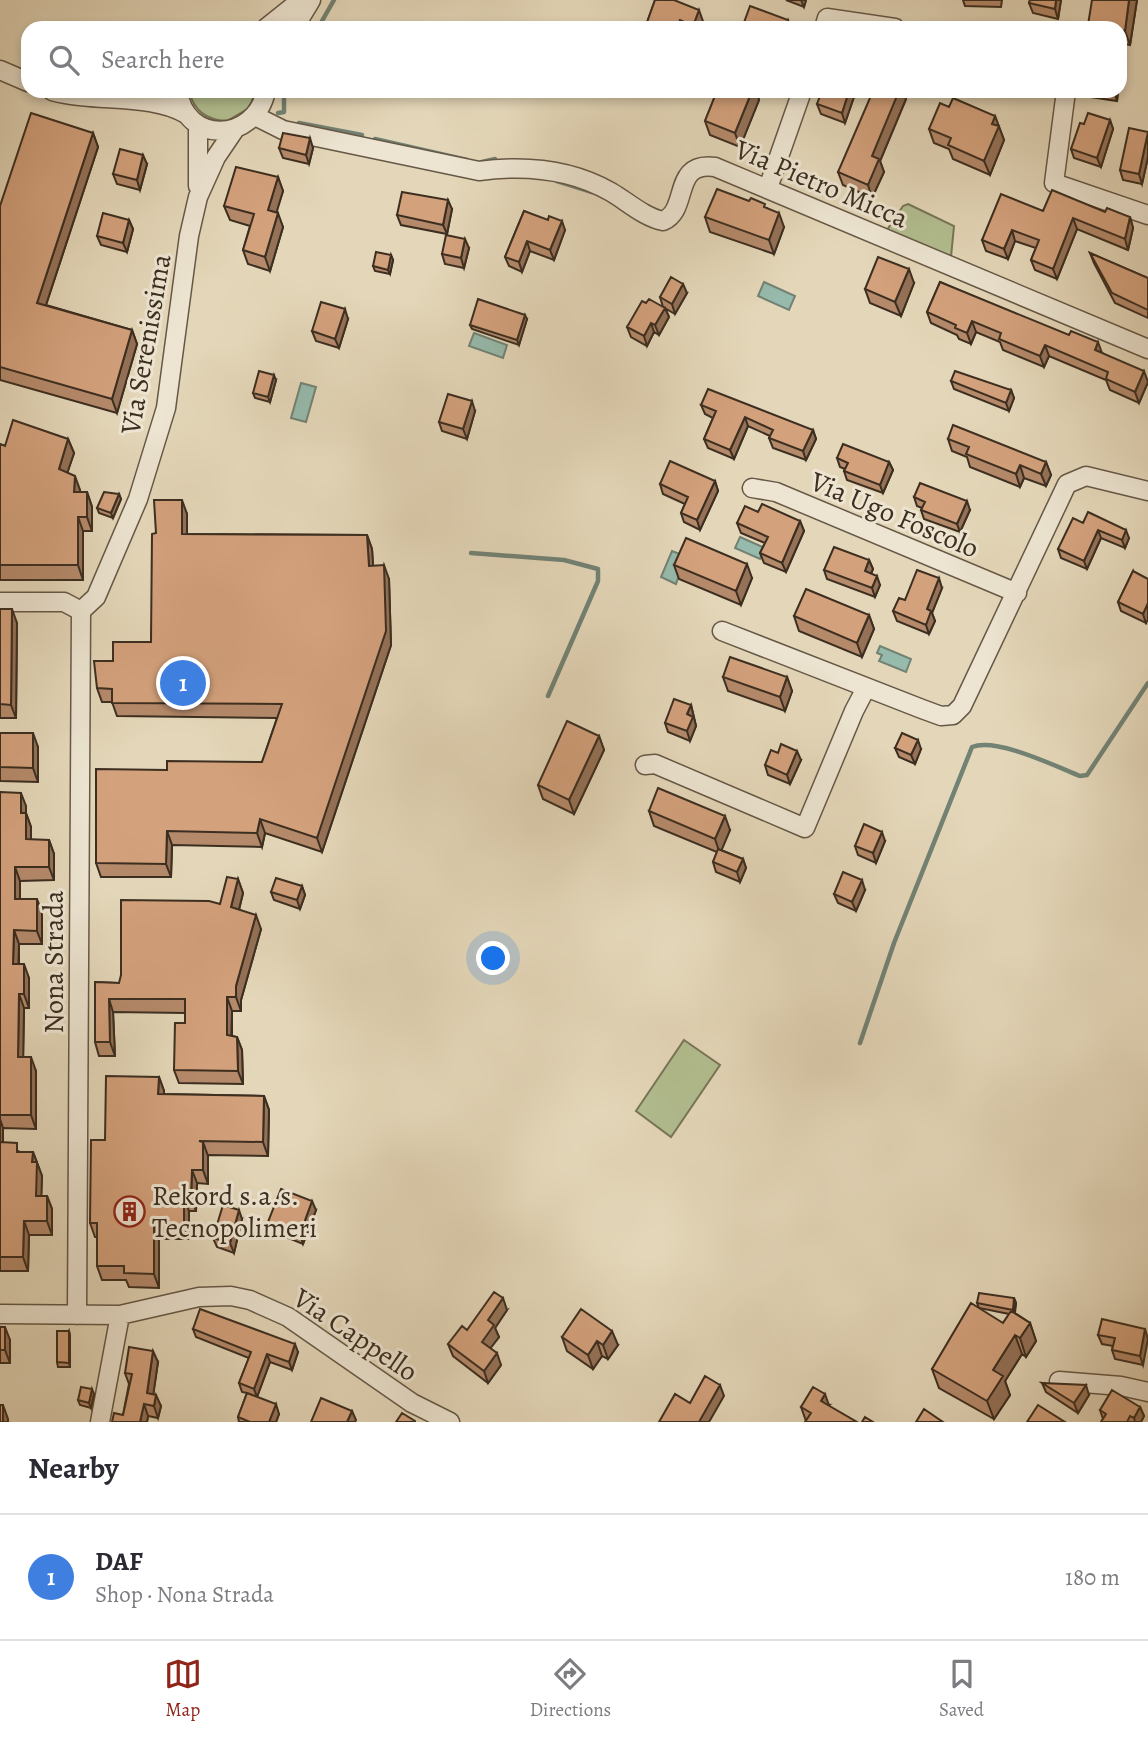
<!DOCTYPE html>
<meta charset="utf-8">
<style>
body{margin:0;font-family:Alegreya,serif;background:#f7f7f7;color:#2b2b33}
.you{position:absolute;left:494px;top:959px;width:24px;height:24px;margin:-18px;border:5px solid #fff;border-radius:50%;background:#1a73e8;box-shadow:0 0 0 10px #1a73e833}
.badge{display:grid;place-items:center;width:46px;height:46px;border-radius:50%;background:#8f2418;color:#fff;font-size:23px;font-weight:700}
.pin{position:absolute;translate:-50% -50%;border:4px solid #fff;box-shadow:0 2px 7px #0006}
.list{margin:0;padding:0;list-style:none}
h2{display:flex;justify-content:space-between;align-items:center;height:91px;margin:0;padding:0 28px;font-size:30px}
h2 small{font-size:23px;font-weight:400;color:#7c7c81}
.list li{display:grid;grid-template-columns:46px 1fr auto;gap:21px;align-items:center;box-sizing:border-box;height:126px;padding:0 28px;border-top:2px solid #e1e1e2}
.list b{display:block;font-size:26px;white-space:nowrap}
.list p{margin:0;font-size:23px;white-space:nowrap;color:#7c7c81}
.list em{font-size:23px;font-style:normal;color:#7c7c81}
.icon{flex:none;width:38px;height:38px;fill:none;stroke:currentColor;stroke-width:2;stroke-linecap:round;stroke-linejoin:round}
.map{position:relative;flex:none;width:1148px;height:1422px;overflow:hidden}
.search{position:absolute;background:#fff;box-shadow:0 4px 10px #0003;left:21px;right:21px;top:21px;height:77px;display:flex;align-items:center;gap:18px;box-sizing:border-box;padding:0 24px;border-radius:21px;color:#7c7c81;font-size:26px}
.sheet{height:217px;background:#fff}
nav{display:flex;justify-content:space-around;align-items:center;box-sizing:border-box;height:98px;border-top:2px solid #e1e1e2;background:#fff;font-size:19px;color:#7c7c81}
nav a{display:grid;justify-items:center;gap:4px}
nav .on{color:#8f2418}
.map>svg:first-child{display:block}
.green{fill:#b2be90;stroke:#777658;stroke-width:2}
.water{fill:#96baac;stroke:#728274;stroke-width:2}
.lines{fill:none;stroke-linecap:round;stroke-linejoin:round}
.stream{stroke:#728274;stroke-width:4.5}
.minor-casing{stroke:#665846;stroke-width:21}
.minor{stroke:#ede5d2;stroke-width:18}
.wall{fill:#b58a6b;stroke:#3c2e20;stroke-width:2}
.shaded-wall{fill:#947157;stroke:#3c2e20;stroke-width:2}
.building{fill:#d3a17c;stroke:#3c2e20;stroke-width:2}
.labels{text-anchor:middle;stroke-width:6;stroke-linejoin:round;paint-order:stroke}
.street-label{font-size:28px;fill:#3c2e20;stroke:#ede5d2}
.poi-label{font-size:28px;fill:#3c2e20;stroke:#ede5d2;text-anchor:start}
</style>
<div class="map">
<svg width="1148" height="1422" viewBox="0 0 1148 1422">
<rect width="100%" height="100%" fill="#e4d7b9"/>
<filter id="stains"><feTurbulence type="fractalNoise" baseFrequency=".00286" numOctaves="4"/><feColorMatrix values="0 0 0 0 .2 0 0 0 0 .09 0 0 0 0 .02 0 0 0 .5 -.17"/></filter>
<radialGradient id="worn" r=".72"><stop offset=".6" stop-color="#630" stop-opacity="0"/><stop offset="1" stop-color="#630" stop-opacity=".3"/></radialGradient>
<path class="green" d="M189 91H256L249 108 227 121C206 120 194 111 189 91Z
M908 204 954 226 951 257 887 230 903 206Z
M684 1040 720 1065 671 1137 636 1111Z"/>
<path class="water" d="M764 282 795 296 789 310 758 296Z
M474 333 507 345 503 358 469 346Z
M301 383 316 387 306 422 291 418Z
M740 537 765 548 760 559 735 548Z
M672 551 685 556 676 584 661 577Z
M880 646 911 659 906 672 879 661 882 655 877 653Z"/>
<g class="lines">
<path class="stream" d="M318 28 334 0
M278 113 284 112V91
M299 123 362 135
M375 139 467 160
M482 162 495 159
M557 181 592 192
M471 553 564 560 598 569V581L548 696
M860 1043 894 943 972 747C996 737 1055 766 1080 776L1087 775 1148 683"/>
<defs>
<path id="minor" d="M266 28 301 0
M294 28 311 0
M824 28 827 18 895 28
M0 70 28 82
M52 91C94 103 150 93 186 114
M178 91C185 145 255 143 266 91
M1066 91 1054 183 1148 215
M255 116 283 130 479 171C524 165 571 169 611 192 628 202 644 217 663 221 690 210 671 161 715 167L1148 349
M198 125V186
M768 188 802 91
M752 488 776 492 1017 593
M0 602H64L81 611
M81 611 96 597 138 499 166 408 189 236 198 197 216 157 235 129
M722 631 922 709 941 716 953 715 962 706 1067 484 1086 476 1148 491
M645 765 655 764 805 828 854 711 866 688
M0 1314 120 1315 199 1297 231 1296 250 1300 288 1317 412 1403 450 1422
M77 1315 81 611
M1059 1381 1121 1386 1148 1392
M100 1422 120 1315"/>
</defs>
<use href="#minor" class="minor-casing"/>
<use href="#minor" class="minor"/>
</g>
<path class="wall" d="M655 0 704 24 703 28H645Z
M786 0H806L804 7Z
M963 0H1002L1001 7 965 6Z
M1030 0H1061L1058 19 1033 13 1029 3Z
M1137 0 1130 45 1120 43V28H1089L1088 25Z
M717 91H756L759 100 740 147 710 135 705 121Z
M856 91 845 123 821 114 817 104Z
M1089 91H1118L1117 101 1091 97Z
M906 99 880 161 884 172 872 198 843 185 838 172Z
M949 107 995 116 1004 140 990 175 953 159 949 149 934 143 929 129Z
M1110 120 1113 129 1101 167 1074 158 1071 149 1084 124Z
M93 133 98 147 46 305 132 330 137 344 117 413 0 380V206Z
M1148 133V157L1142 184 1123 180 1120 170Z
M279 148H313L309 164 283 158Z
M147 164 140 190 117 184 113 174Z
M278 177 283 191 276 212 283 227 270 271 248 264 243 250 250 226 230 220 224 206Z
M767 208 784 227 774 254 710 232 705 217Z
M452 209 447 234 401 225 397 215Z
M524 211 565 230 554 260 530 251 522 272 509 266 505 257Z
M1043 211 1105 212 1130 217 1133 228 1128 250 1077 229 1057 279 1035 270 1031 260 1036 248 1015 241 1008 259 986 251 982 240Z
M129 220 133 229 127 252 101 245 97 236Z
M469 248 464 268 445 264 442 254Z
M1090 253 1148 278V318L1115 303 1094 263Z
M391 255 393 260 390 274 375 271 373 266Z
M940 282 1102 353 1148 382 1139 403 1110 390 1106 380 1049 356 1044 367 1003 350 1000 342 976 332 971 344 959 339 957 335 931 323 927 312Z
M914 283 901 316 870 303 865 289Z
M687 293 675 314 663 307 660 297Z
M646 303 665 308 669 317 659 335 654 332 647 346 631 337 627 327Z
M348 319 339 348 316 341 312 331Z
M527 319 519 345 472 329 470 325Z
M276 380 270 402 255 398 253 393Z
M951 381 1011 390 1014 398 1009 411 954 389Z
M701 405 813 430 816 439 806 460 773 448 769 438 770 436 748 426 734 459 708 448 704 439 713 418 705 414Z
M475 411 467 439 442 431 439 422Z
M68 439 74 453 67 473 80 490V492H87L92 507V531H83V580H0V444L5 446Z
M948 439 1046 462 1051 475 1046 486 1024 478 1020 487 970 467 967 457 952 451Z
M837 458 889 462 893 470 883 493 847 480 844 471 845 469 840 467Z
M715 481 718 491 700 530 684 522 681 513 685 504 663 494 660 484Z
M119 494 121 499 113 518 99 513 97 508Z
M914 497 970 510 960 532 924 519 921 510 922 508 917 506Z
M758 512 800 521 804 531 786 572 764 563 760 553 765 543 741 533 737 523Z
M187 514V534L367 535 372 549 373 566 389 579 391 645 322 852 265 833 262 847 172 845 171 877H101L96 863 167 770 262 762 277 718 117 716 112 702H102L97 688 113 661 151 642 156 533Z
M1083 523 1129 538 1125 548 1101 538 1087 569 1061 558 1058 549Z
M869 560 873 569 871 574 880 585 875 597 827 579 824 570Z
M674 565 752 578 741 605 679 579Z
M1133 571 1146 623 1121 611 1118 602Z
M942 588 932 613 935 621 929 634 897 621 893 611 905 600Z
M0 609 17 623 16 718H0Z
M869 615 874 629 862 657 799 631 794 616Z
M723 677H787L792 691 785 711 728 691Z
M691 705 696 726 690 741 668 732 665 723Z
M0 733 38 747V782L0 781Z
M599 736 604 750 574 814 543 799 538 785Z
M895 748 921 749 915 764 899 757Z
M801 760 790 784 768 775 765 765Z
M0 792 26 806V813L31 827V840H49L54 854V880L20 881V899L42 912V944H19V964L29 978V1008H24L23 1057 36 1071V1129L3 1128V1142L20 1152H33L42 1176 41 1196H47L52 1209V1235H29L28 1271H0Z
M649 811 730 830 721 850 743 859 746 868 740 882 716 872 713 862 717 852 654 826Z
M885 841 876 863 858 855 855 846Z
M238 879 243 893 239 910 261 929 241 1000V1011H232V1036L237 1037 242 1050 243 1084 179 1083 174 1070 185 1023V1013L113 1012 115 1056H99L95 1042V982L119 983 220 904Z
M302 886 305 895 300 909 274 900 271 892Z
M865 890 856 911 838 903 834 894Z
M159 1077 164 1091V1094L264 1096 269 1110 268 1156 208 1155V1184L197 1183 196 1211H189V1239H159V1288L129 1287 126 1280H102L97 1266V1237H95L90 1223 105 1140Z
M316 1210 303 1244 271 1231 268 1222Z
M242 1219 234 1253 217 1247 213 1238Z
M1014 1298 1016 1303 1015 1313 1030 1323 1036 1341 1026 1357 1022 1354 1005 1381 1010 1395 994 1419 939 1388 932 1369 1003 1323 1009 1314 979 1308 977 1303Z
M507 1310 495 1328 499 1337 490 1348 501 1365 488 1383 453 1356 448 1344 467 1330Z
M0 1327 10 1340V1363H0Z
M193 1329 298 1352 292 1370 270 1362 257 1397 279 1414 276 1422H239L238 1417 247 1393 242 1392 239 1383 249 1358 196 1337Z
M1145 1329 1143 1365 1115 1359 1112 1350 1113 1346 1102 1344 1098 1335Z
M69 1331 70 1336V1367H58L57 1362Z
M562 1337 618 1345 608 1359 602 1356 593 1369 567 1351Z
M158 1362 153 1394 161 1406 158 1418 148 1416 147 1422 123 1415 129 1384 125 1373Z
M1042 1383 1089 1395 1078 1413 1046 1392Z
M94 1394 91 1408 80 1405 78 1400Z
M829 1405 806 1421 801 1407Z
M1140 1407 1144 1416 1141 1422H1101L1103 1419 1100 1410Z"/>
<path class="shaded-wall" d="M801 0H806L804 7Z
M1056 0H1061L1058 19 1055 9Z
M1129 0H1137L1130 45 1125 31Z
M699 10 704 24 703 28H694L693 26Z
M680 20 683 28H676Z
M788 20 791 28H785Z
M752 91H756L759 100 740 147 735 133Z
M849 91H856L845 123 842 113Z
M897 91H903L906 99 880 161 884 172 872 198 868 185 872 156Z
M1114 91H1118L1117 101Z
M995 116 1004 140 990 175 984 161 992 124Z
M1110 120 1113 129 1101 167 1097 158Z
M1148 132V157L1142 184 1139 174Z
M93 133 98 147 42 317 37 303Z
M310 138 313 148 309 164 306 155Z
M143 155 147 164 140 190 137 180Z
M278 177 283 191 273 224 268 210Z
M448 200 452 209 447 234 443 225Z
M278 213 283 227 270 271 265 257Z
M779 213 784 227 774 254 769 240Z
M1130 217 1133 228 1128 250 1125 239Z
M1073 218 1077 229 1057 279 1053 269Z
M129 220 133 229 127 252 123 243Z
M562 221 565 230 554 260 550 250Z
M1012 230 1015 241 1008 259 1004 249Z
M465 239 469 248 464 268 461 258Z
M527 241 530 251 522 272 519 262Z
M391 255 393 260 390 274 388 270Z
M909 269 914 283 901 316 895 302Z
M683 284 687 293 675 314 672 304Z
M665 308 669 317 659 335 655 325Z
M345 309 348 319 339 348 335 339Z
M525 315 527 319 519 345 517 340Z
M972 321 976 332 971 344 967 333Z
M651 323 654 332 647 346 644 336Z
M132 330 137 344 117 413 112 399Z
M1098 342 1102 353 1095 350Z
M1045 345 1049 356 1044 367 1040 356Z
M1144 371 1148 382 1139 403 1135 392Z
M274 375 276 380 270 402 268 397Z
M1011 390 1014 398 1009 411 1006 403Z
M472 401 475 411 467 439 463 429Z
M745 417 748 426 734 459 730 450Z
M813 430 816 439 806 460 803 451Z
M68 439 74 453 64 483 59 469Z
M889 462 893 470 883 493 880 485Z
M1046 462 1051 475 1046 486 1041 474Z
M1020 465 1024 478 1020 487 1016 474Z
M75 476 80 490 79 506 74 492Z
M715 481 718 491 700 530 697 520Z
M87 492 92 507V531L87 517Z
M119 494 121 499 113 518 111 513Z
M182 500 187 514V547L182 534Z
M967 501 970 510 960 532 957 524Z
M78 517 83 531V580L78 565Z
M800 521 804 531 786 572 782 563Z
M1098 530 1101 538 1087 569 1084 561Z
M1126 530 1129 538 1125 548 1122 540Z
M367 535 372 549 374 579 369 566Z
M869 560 873 569 868 580 865 571Z
M747 564 752 578 741 605 736 591Z
M384 565 389 579 391 645 322 852 317 838Z
M877 576 880 585 875 597 872 588Z
M939 578 942 588 932 613 935 621 929 634 926 625 927 609Z
M1148 603V620L1146 623 1143 614Z
M12 609 17 623 16 718 11 705Z
M869 615 874 629 862 657 857 643Z
M787 677 792 691 785 711 780 697Z
M691 705 696 726 690 741 687 731V714Z
M33 733 38 747V782L33 768Z
M599 736 604 750 574 814 569 800Z
M918 740 921 749 915 764 911 755Z
M797 751 801 760 790 784 787 775Z
M21 793 26 806V827L21 813Z
M26 813 31 827V853L26 839Z
M725 816 730 830 720 854 715 839Z
M260 819 265 833 262 847 257 833Z
M167 831 172 845 171 877 166 864Z
M882 832 885 841 876 863 873 853Z
M49 840 54 854V880L49 867Z
M743 859 746 868 740 882 737 872Z
M15 867 20 881V912L15 899Z
M238 879 243 893 236 921 231 907Z
M862 880 865 890 856 911 852 902Z
M302 886 305 895 300 909 297 900Z
M37 899 42 912V944L37 931Z
M256 915 261 929 241 1000V1011L236 997V986Z
M14 930 19 944 18 978 13 964Z
M24 964 29 978V1008L24 994Z
M19 994 24 1008 23 1071 18 1057Z
M227 997 232 1011 231 1048 227 1035Z
M109 999 113 1012 115 1056 110 1042Z
M237 1037 242 1050 243 1084 238 1071Z
M31 1057 36 1071V1129L31 1115Z
M159 1077 164 1091 163 1108 158 1094Z
M264 1096 269 1110 268 1156 263 1142Z
M0 1119 3 1128V1156L0 1149Z
M203 1142 208 1156V1184L203 1170Z
M33 1152 42 1176 41 1209 36 1196 32 1162Z
M192 1170 197 1183 196 1211 191 1197Z
M47 1196 52 1209V1235L47 1221Z
M184 1197 189 1211V1239L184 1225Z
M312 1201 316 1210 303 1244 300 1234Z
M239 1210 242 1219 234 1253 230 1243Z
M24 1221 29 1235 28 1271 23 1257Z
M154 1225 159 1239V1288L154 1274Z
M503 1298 507 1310 495 1328 499 1337 486 1354 482 1342 488 1320Z
M1014 1298 1016 1303 1014 1315 1013 1310Z
M1030 1323 1036 1341 1026 1357 1020 1338Z
M5 1327 10 1340V1363L5 1350Z
M1145 1329 1148 1339 1143 1365 1140 1356Z
M69 1331 70 1336V1367L69 1363Z
M612 1331 618 1345 608 1359 603 1345Z
M1015 1335 1022 1354 1005 1381 1010 1395 994 1419 987 1401 993 1370Z
M597 1341 602 1356 593 1369 588 1355Z
M295 1344 298 1352 292 1370 289 1362Z
M153 1351 158 1362 152 1404 147 1393Z
M497 1353 501 1365 488 1383 484 1371Z
M267 1354 270 1362 257 1397 254 1389Z
M720 1385 724 1396 709 1422H698Z
M1086 1385 1089 1395 1078 1413 1074 1403Z
M92 1389 94 1394 91 1408 89 1403Z
M825 1394 830 1408 821 1401Z
M156 1395 161 1406 158 1418 154 1406Z
M144 1404 148 1416 147 1422H140Z
M276 1404 279 1414 276 1422H269Z
M3 1405 8 1419V1422H3Z
M1140 1407 1144 1416 1141 1422H1135L1134 1418Z
M352 1411 356 1420 355 1422H347Z"/>
<path class="building" d="M655 0H674L699 10 693 26 680 20 676 28H645Z
M1030 0H1056L1055 9 1029 3Z
M1092 0H1129L1125 31 1120 30V28H1107L1088 25Z
M750 6 788 20 785 28H742Z
M622 22 638 28H619Z
M717 91H752L735 133 705 121Z
M822 91H849L842 113 817 104Z
M873 91H899L872 156 879 159 868 185 838 172Z
M953 98 995 116 992 124 999 126 984 161 948 145 951 138 929 129 940 103 949 107Z
M31 113 93 133 37 303 132 330 112 399 0 367V206Z
M1088 113 1110 120 1097 158 1071 149 1080 123 1084 124Z
M1129 128 1148 132 1139 174 1120 170Z
M283 133 310 138 306 155 279 148Z
M120 149 143 155 137 180 113 174Z
M236 167 278 177 268 210 278 213 265 257 243 250 254 214 224 206Z
M717 189 749 201 751 198 765 204 764 207 779 213 769 240 705 217Z
M1052 190 1105 212 1107 208 1130 217 1125 239 1073 218 1053 269 1031 260 1039 240 1012 230 1004 249 982 240 1001 194 1043 211Z
M402 192 448 200 443 225 397 215Z
M524 211 548 220 549 216 562 221 550 250 527 241 519 262 505 257Z
M103 213 129 220 123 243 97 236Z
M446 235 465 239 461 258 442 254Z
M376 252 391 255 388 270 373 266Z
M1090 253 1148 278V310L1112 293Z
M878 257 909 269 895 302 865 289Z
M671 277 683 284 672 304 660 297Z
M940 282 1069 335 1071 331 1098 342 1095 350 1144 371 1135 392 1106 379 1108 372 1045 345 1040 356 999 339 1001 333 972 321 967 333 955 328 956 325 927 312Z
M478 299 525 315 517 340 470 325Z
M649 299 665 308 655 325 651 323 644 336 627 327 642 301 646 303Z
M321 302 345 309 335 339 312 331Z
M259 371 274 375 268 397 253 393Z
M955 371 1011 390 1006 403 951 381Z
M708 389 813 430 803 451 769 438 773 430 745 417 730 450 704 439 716 411 701 405Z
M448 394 472 401 463 429 439 422Z
M13 420 68 439 59 469 75 476 74 492H87V517H78V565H0V444L5 446Z
M953 425 1046 462 1041 474 1020 465 1016 474 966 454 969 447 948 439Z
M843 444 889 462 880 485 844 471 848 463 837 458Z
M670 461 715 481 697 520 681 513 688 497 660 484Z
M920 483 967 501 957 524 921 510 925 502 914 497Z
M104 492 119 494 111 513 97 508Z
M154 500H182V534L367 535 369 566 384 565 386 631 317 838 260 819 257 833 167 831 166 864 96 863V769L167 770V761L262 762 282 704 112 703V689L97 688 94 661H113V642H151L152 534 156 533Z
M762 504 800 521 782 563 760 553 768 537 737 523 745 506 758 512Z
M1088 512 1126 530 1122 540 1098 530 1084 561 1058 549 1073 518 1083 523Z
M686 538 747 564 736 591 674 565Z
M834 547 869 560 865 571 877 576 872 588 824 570Z
M917 570 939 578 927 609 931 611 926 625 893 611 899 598 905 600Z
M1133 571 1148 579V603L1143 614 1118 602Z
M806 589 869 615 857 643 794 616Z
M0 609H12L11 705 0 704Z
M730 657 787 677 780 697 723 677Z
M674 699 691 705 687 714 693 717 687 731 665 723Z
M567 721 599 736 569 800 538 785Z
M0 733H33V768L0 767Z
M902 733 918 740 911 755 895 748Z
M781 744 797 751 787 775 765 765 771 750 778 753Z
M658 788 725 816 715 839 649 811Z
M0 792 21 793V813H26V839L49 840V867H15V899H37V931L14 930 13 964H24V994H19L18 1057H31V1115H0Z
M864 824 882 832 873 853 855 846Z
M718 849 743 859 737 872 713 862Z
M843 872 862 880 852 902 834 894Z
M227 877 238 879 231 907 256 915 236 986V997H227V1035L237 1037 238 1071 174 1070 175 1023H185V999H109L110 1042H95V982L119 983 121 975V900L209 901 220 904Z
M276 878 302 886 297 900 271 892Z
M106 1076 159 1077 158 1094 264 1096 263 1142 199 1141 203 1142V1170H192L191 1197H184V1225H154V1274L124 1273V1266H97V1223H90L91 1140H105Z
M0 1142 17 1143V1152H33L32 1162H37L36 1196H47V1221H24L23 1257H0Z
M281 1189 312 1201 300 1234 268 1222Z
M223 1205 239 1210 230 1243 213 1238Z
M494 1292 503 1298 488 1320 494 1325 482 1342 497 1353 484 1371 448 1344 462 1326 467 1330Z
M979 1293 1014 1298 1013 1310 977 1303Z
M971 1303 1003 1323 1011 1311 1030 1323 1020 1338 1015 1335 993 1370 1003 1376 987 1401 932 1369Z
M200 1309 295 1344 289 1362 267 1354 254 1389 239 1383 251 1352 193 1329Z
M581 1309 612 1331 603 1345 597 1341 588 1355 562 1337Z
M1102 1319 1145 1329 1140 1356 1112 1350 1115 1338 1098 1335Z
M0 1327H5V1350H0Z
M57 1331H69V1363L57 1362Z
M129 1347 153 1351 147 1393 156 1395 154 1406 144 1404 140 1422H112L114 1413 123 1415 132 1374 125 1373Z
M705 1376 720 1385 699 1422H659L675 1394 690 1403Z
M1042 1383 1086 1385 1074 1403Z
M81 1387 92 1389 89 1403 78 1400Z
M813 1387 825 1394 821 1401 857 1422H805L811 1413 801 1407Z
M1112 1390 1140 1407 1134 1418 1130 1416 1127 1422H1101L1106 1414 1100 1410Z
M247 1393 276 1404 269 1422H250L238 1417Z
M321 1398 352 1411 347 1422H311Z
M0 1405H3V1422H0Z
M1038 1405 1065 1422H1027Z
M924 1409 943 1422H916Z
M402 1413 415 1421V1422H396Z
M865 1417 873 1422H862Z"/>
<defs>
<symbol id="building-ring" viewBox="-11 -11 22 22"><circle r="9.5" fill="#ede5d2" stroke="#8f2418" stroke-width="1.5"/><path d="M-4-6H4V6H1V3H-1V6H-4ZM-2.5-4.3h1.7v1.8h-1.7ZM.8-4.3h1.7v1.8H.8ZM-2.5-1h1.7V.8h-1.7ZM.8-1h1.7V.8H.8Z" fill="#8f2418"/></symbol>
</defs>
<g fill-rule="evenodd">
<use href="#building-ring" x="112" y="1194" width="35" height="35"/>
</g>
<g class="labels">
<g class="street-label">
<text transform="translate(822 183) rotate(23)" y="10">Via Pietro Micca</text>
<text transform="translate(145 344) rotate(-80)" y="10">Via Serenissima</text>
<text transform="translate(895 514) rotate(23)" y="10">Via Ugo Foscolo</text>
<text transform="translate(53 962) rotate(-90)" y="10">Nona Strada</text>
<text transform="translate(356 1334) rotate(34)" y="10">Via Cappello</text>
</g>
<g class="poi-label">
<text x="152" y="1205">Rekord s.a.s.<tspan x="152" dy="32">Tecnopolimeri</tspan></text>
</g>
</g>
<rect width="100%" height="100%" filter="url(#stains)"/>
<rect width="100%" height="100%" fill="url(#worn)"/>
</svg>
<div class="you"></div>
<div class="pin badge" style="left:183px;top:683px;background:#3f7fe0">1</div>
<div class="search"><svg class="icon" aria-label="search" viewBox="0 0 24 24"><circle cx="10" cy="10" r="6"/><path d="M15 15l6 6"/></svg>Search here</div>
</div>
<section class="sheet">
<h2>Nearby<small></small></h2>
<ul class="list">
<li><span class="badge" style="background:#3f7fe0">1</span><div><b>DAF</b><p>Shop · Nona Strada</p></div><em>180 m</em></li>
</ul>
</section>
<nav>
<a class="on"><svg class="icon" aria-label="map" viewBox="0 0 24 24"><path d="M3 6l6-2 6 2 6-2v14l-6 2-6-2-6 2zM9 4v14M15 6v14"/></svg>Map</a>
<a><svg class="icon" aria-label="directions" viewBox="0 0 24 24"><path d="M12 3l9 9-9 9-9-9zM9 14v-3h6M13 9l2 2-2 2"/></svg>Directions</a>
<a><svg class="icon" aria-label="saved" viewBox="0 0 24 24"><path d="M7 4h10v16l-5-4-5 4z"/></svg>Saved</a>
</nav>
